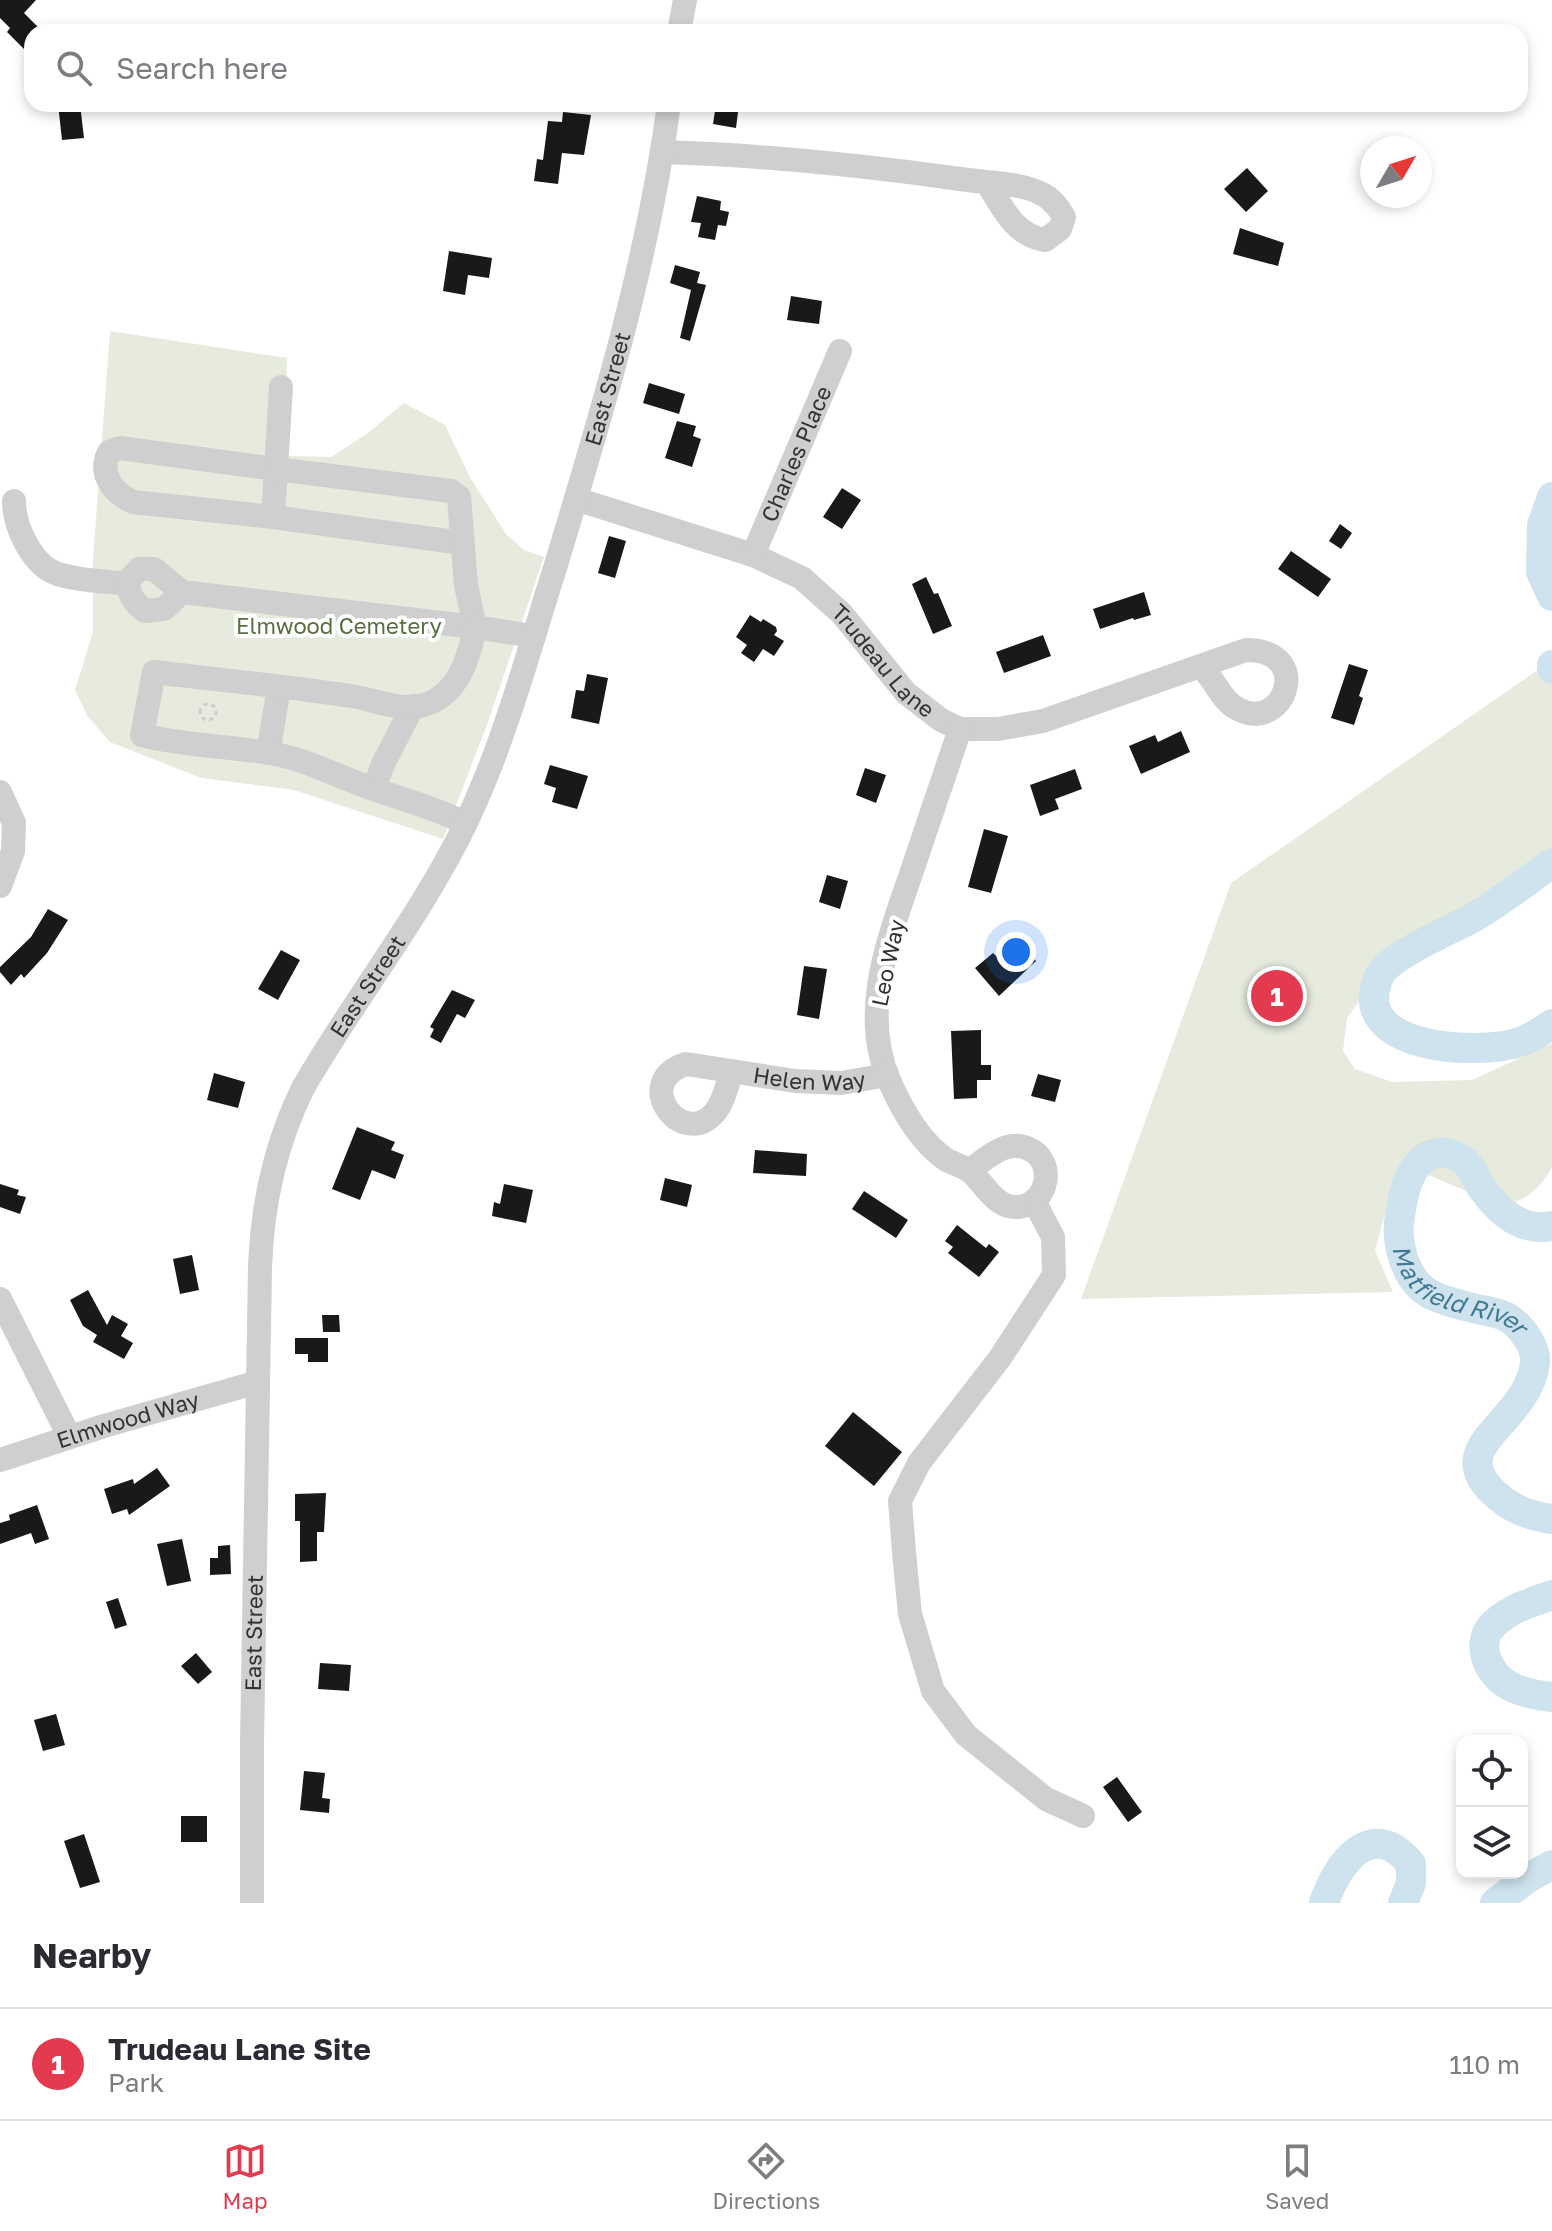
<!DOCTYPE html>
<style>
body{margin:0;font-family:"Golos Text",sans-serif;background:#f7f7f7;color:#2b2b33}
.controls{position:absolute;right:24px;bottom:24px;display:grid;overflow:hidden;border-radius:16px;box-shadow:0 4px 12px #0003}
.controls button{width:72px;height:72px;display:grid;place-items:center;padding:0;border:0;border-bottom:2px solid #e1e1e2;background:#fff;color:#2b2b33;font:40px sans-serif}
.compass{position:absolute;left:1360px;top:136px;width:72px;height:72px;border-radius:50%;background:#fff;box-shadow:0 4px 12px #0003;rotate:51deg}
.you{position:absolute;left:1016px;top:952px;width:28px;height:28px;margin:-20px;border:6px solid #fff;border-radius:50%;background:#1a73e8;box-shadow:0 0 0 12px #1a73e833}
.badge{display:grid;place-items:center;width:52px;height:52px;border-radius:50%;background:#e33a50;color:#fff;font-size:26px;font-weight:700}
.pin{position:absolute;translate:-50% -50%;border:4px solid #fff;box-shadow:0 2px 8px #0006}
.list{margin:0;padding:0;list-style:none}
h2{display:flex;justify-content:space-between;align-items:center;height:104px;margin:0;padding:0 32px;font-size:34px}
h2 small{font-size:26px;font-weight:400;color:#7c7c81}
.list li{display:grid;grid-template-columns:52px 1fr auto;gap:24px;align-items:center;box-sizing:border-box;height:112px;padding:0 32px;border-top:2px solid #e1e1e2}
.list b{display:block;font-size:30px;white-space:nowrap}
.list p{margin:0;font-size:26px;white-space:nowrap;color:#7c7c81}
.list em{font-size:26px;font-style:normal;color:#7c7c81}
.icon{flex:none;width:44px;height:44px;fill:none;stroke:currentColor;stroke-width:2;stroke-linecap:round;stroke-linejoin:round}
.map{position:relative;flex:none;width:1552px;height:1903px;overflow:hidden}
.search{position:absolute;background:#fff;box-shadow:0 4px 12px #0003;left:24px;right:24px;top:24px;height:88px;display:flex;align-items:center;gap:20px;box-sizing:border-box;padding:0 28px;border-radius:24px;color:#7c7c81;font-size:30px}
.sheet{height:216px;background:#fff}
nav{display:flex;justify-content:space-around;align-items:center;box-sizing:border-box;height:112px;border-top:2px solid #e1e1e2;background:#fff;font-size:22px;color:#7c7c81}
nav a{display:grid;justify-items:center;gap:4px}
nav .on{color:#e33a50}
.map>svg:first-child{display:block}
.green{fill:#e6ebde}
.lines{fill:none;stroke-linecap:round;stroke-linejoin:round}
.river{stroke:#cee3ed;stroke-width:30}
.building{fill:#191919}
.path{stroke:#ccc;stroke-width:3;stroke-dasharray:4 4;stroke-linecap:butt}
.minor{stroke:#cfcfcf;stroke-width:24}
.labels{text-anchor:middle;stroke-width:8;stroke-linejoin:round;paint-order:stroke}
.street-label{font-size:22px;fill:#323232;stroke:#fff}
.park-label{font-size:22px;fill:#586e3f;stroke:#fff}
.water-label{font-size:24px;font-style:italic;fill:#407994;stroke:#fff}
</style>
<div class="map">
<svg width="1552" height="1903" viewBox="0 0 1552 1903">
<rect width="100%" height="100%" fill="#fff"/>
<path class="green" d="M110 331 287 358 285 456 331 457 368 433 404 403 445 425 471 479 506 534 524 550 544 557 487 725 443 839 294 790 201 778 110 742 88 717 75 690 93 632V560Z
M1552 660V869L1479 896 1379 974 1347 1018 1343 1051 1355 1069 1392 1082 1472 1080 1552 1043V1167C1543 1184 1526 1204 1504 1203 1488 1202 1438 1178 1420 1172L1408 1175 1392 1186 1375 1251 1393 1292 1081 1299 1231 883Z"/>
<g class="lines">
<g class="river">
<path d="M1552 497 1542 525 1541 572 1552 596"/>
<path d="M1552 665V669"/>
<path d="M1552 863C1527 881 1503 900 1476 916 1454 929 1388 955 1379 977 1347 1050 1478 1056 1520 1042 1531 1038 1542 1031 1552 1024"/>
<path id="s1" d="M1552 1226C1521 1232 1499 1212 1482 1188 1477 1182 1475 1173 1470 1167 1459 1153 1437 1147 1422 1160 1407 1173 1403 1197 1400 1215 1395 1242 1405 1282 1432 1295 1444 1301 1460 1305 1473 1308 1483 1311 1499 1312 1508 1318 1521 1326 1537 1347 1535 1363 1533 1381 1523 1397 1511 1411 1490 1438 1458 1458 1493 1492 1511 1509 1527 1515 1552 1519"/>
<path d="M1552 1595C1530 1603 1507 1609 1491 1627 1484 1635 1483 1647 1486 1657 1495 1687 1524 1694 1552 1697"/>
<path d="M1324 1903C1337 1863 1372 1816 1411 1864V1883L1403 1903"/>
<path d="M1495 1903 1528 1878 1552 1865"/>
</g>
</g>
<path class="building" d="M0 0H36L24 13 43 32H32V41L24 49 7 32 10 28 0 18Z
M58 104H80L84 138 62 140Z
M716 104H739L736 128 713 124Z
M563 112 591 115 584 155 562 153 558 184 534 181 537 159 543 160 548 121 562 122Z
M1247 168 1268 191 1246 212 1224 189Z
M697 196 721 201 720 210 729 212 726 226 718 225 715 240 698 237 701 223 691 222Z
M1240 228 1284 243 1278 266 1233 254Z
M449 251 492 258 489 278 468 275 465 295 443 291Z
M675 265 700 272 697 283 706 285 690 341 680 338 691 290 670 283Z
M791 296 822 301 819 324 787 320Z
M649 383 685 394 679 414 643 403Z
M677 421 696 426 693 436 701 439 692 467 665 458Z
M842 488 861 500 842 529 823 517Z
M1340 524 1352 533 1341 549 1329 541Z
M609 536 626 541 615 578 598 573Z
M1291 551 1331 579 1318 597 1278 569Z
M926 577 934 594 938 593 952 626 933 634 912 584Z
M1144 592 1151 615 1134 620 1133 618 1100 629 1093 609Z
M750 615 761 622 763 619 776 627 777 631 774 635 784 641 774 656 763 649 754 662 741 653 747 645 736 637Z
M1043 635 1051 656 1004 673 996 652Z
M1349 664 1368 670 1359 696 1363 698 1354 725 1331 718Z
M587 674 608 678 599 724 571 718 576 690 584 691Z
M1181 731 1190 752 1141 774 1129 746 1155 735 1158 742Z
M550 765 588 776 577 809 552 802 556 788 544 784Z
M865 768 886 775 876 803 856 795Z
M1075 769 1082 789 1055 799 1059 809 1040 816 1030 785Z
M984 829 1008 836 991 893 968 887Z
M827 875 848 881 840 909 819 902Z
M48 909 68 920 47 953 24 978 21 974 11 985 0 972V967L31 937Z
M1018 939 1036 961 999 996 975 968 993 953 997 957Z
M281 950 300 960 278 1000 258 989Z
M804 966 827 969 819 1019 797 1015Z
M452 990 475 1000 465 1018 457 1014 441 1043 430 1037 434 1029 430 1027Z
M981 1030V1065H991V1080H977V1098L954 1099 951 1031Z
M214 1073 245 1082 238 1108 207 1100Z
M1038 1074 1061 1080 1055 1102 1031 1096Z
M357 1127 395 1142 391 1150 404 1155 395 1179 372 1170 360 1200 332 1189Z
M755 1150 807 1154 806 1176 753 1173Z
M665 1178 692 1185 687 1207 660 1200Z
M0 1184 19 1190 17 1195 26 1197 20 1214 0 1207Z
M504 1184 533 1190 526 1223 492 1216 494 1202 500 1204Z
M864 1191 908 1220 896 1238 852 1209Z
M957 1225 986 1248 989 1244 999 1252 979 1277 948 1253 953 1247 945 1241Z
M192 1255 199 1290 180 1294 173 1259Z
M88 1290 107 1325 112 1315 128 1324 121 1336 133 1343 124 1359 93 1342 97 1335 83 1326 70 1300Z
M322 1315H339L340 1332H323Z
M295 1338H328V1362H308V1354H295Z
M853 1412 902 1452 874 1486 825 1446Z
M157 1468 170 1486 129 1515 127 1509 112 1514 104 1489 133 1479 134 1484Z
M326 1493 324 1532H317V1561L300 1562V1521H295V1494Z
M37 1505 49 1539 35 1544 31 1533 0 1544V1523L10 1520 9 1515Z
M182 1539 191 1581 167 1586 157 1544Z
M230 1545 231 1574 210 1575V1558H218V1546Z
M118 1598 127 1625 115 1629 106 1602Z
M196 1653 212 1672 198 1684 181 1666Z
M320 1663 351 1665 349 1691 318 1689Z
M56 1714 65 1745 43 1751 34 1720Z
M304 1771 325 1773 322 1798 330 1799 329 1813 300 1810Z
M1117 1777 1142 1812 1128 1822 1103 1787Z
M181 1816H207V1842H181Z
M84 1834 100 1882 80 1888 64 1841Z"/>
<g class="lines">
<path class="path" d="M200 712a8 8 0 1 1 16 0a8 8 0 1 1-16 0Z"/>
<g class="minor">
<path d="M679 32 685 0"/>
<path d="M662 152C763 155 861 165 960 179 986 183 1021 182 1044 195 1053 200 1059 208 1064 217L1060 229 1045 240C1014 235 1003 208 987 183"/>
<path id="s2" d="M576 499 753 555 802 578 842 614 906 693 941 720 960 729H998L1043 721 1246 650C1315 650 1284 734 1238 709 1221 701 1215 679 1201 667"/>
<path d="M14 501C14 526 32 566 58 574 79 581 105 581 128 584"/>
<path d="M273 517 276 469 120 448 109 452C98 474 113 493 133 502L273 517 462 543"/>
<path id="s3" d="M753 555 840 351"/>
<path d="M182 592 164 609 145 611C135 604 128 595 128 581L139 569H154L182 592 475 627 466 585 459 497 451 491 276 469 281 387"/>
<path d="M960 729C945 773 930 817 915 862 892 931 858 1008 889 1080 901 1108 920 1141 945 1159 953 1164 965 1166 972 1173 986 1186 996 1209 1019 1207 1049 1203 1056 1161 1029 1149 1007 1138 987 1158 970 1170"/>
<path d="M268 753 279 688"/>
<path d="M374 789 383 764 413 706"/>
<path d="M0 792 14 823 13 851 0 886"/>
<path d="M465 823C434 807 400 799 368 787 334 775 305 759 270 753 227 746 185 746 142 735L154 672C219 680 285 686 351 696 373 699 401 712 424 705 458 695 469 658 475 627L533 636"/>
<path id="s4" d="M732 1071C727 1084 724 1102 715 1112 683 1151 630 1082 686 1064L795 1081 841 1083 887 1075"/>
<path d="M1034 1201 1053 1237 1054 1275 1000 1358 919 1463 900 1501 904 1552 910 1614 933 1691 966 1735 1046 1799 1083 1816"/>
<path d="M0 1299 69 1436"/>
<path id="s5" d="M0 1460 104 1426 258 1382"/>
<path id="s6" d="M252 1903V1743L260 1268C262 1206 275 1145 303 1088 353 1001 417 921 462 831 503 748 527 656 555 568 601 416 648 262 669 104"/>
</g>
</g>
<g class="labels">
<g class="street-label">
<text dy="8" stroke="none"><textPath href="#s6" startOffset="1590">East Street</textPath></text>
<text dy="8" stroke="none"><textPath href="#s3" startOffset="110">Charles Place</textPath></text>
<text dy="8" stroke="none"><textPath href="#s2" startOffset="356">Trudeau Lane</textPath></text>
<text transform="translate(888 963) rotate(-78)" y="8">Leo Way</text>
<text dy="8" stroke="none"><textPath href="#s6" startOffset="942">East Street</textPath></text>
<text dy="8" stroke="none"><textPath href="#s4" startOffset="284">Helen Way</textPath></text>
<text dy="8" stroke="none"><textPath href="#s5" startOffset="134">Elmwood Way</textPath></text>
<text dy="8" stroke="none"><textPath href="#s6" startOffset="270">East Street</textPath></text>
</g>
<g class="park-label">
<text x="339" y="634">Elmwood Cemetery</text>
</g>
<g class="water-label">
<text dy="8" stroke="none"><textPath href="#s1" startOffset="334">Matfield River</textPath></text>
</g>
</g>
</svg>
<div class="controls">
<button><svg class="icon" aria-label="locate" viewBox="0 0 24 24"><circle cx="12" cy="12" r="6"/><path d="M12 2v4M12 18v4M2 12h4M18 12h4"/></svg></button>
<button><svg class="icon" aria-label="layers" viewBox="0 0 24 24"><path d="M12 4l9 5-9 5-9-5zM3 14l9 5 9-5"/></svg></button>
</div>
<svg class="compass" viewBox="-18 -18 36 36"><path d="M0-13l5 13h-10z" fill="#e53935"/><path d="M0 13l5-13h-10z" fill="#7c7c81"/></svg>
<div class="you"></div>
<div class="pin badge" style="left:1277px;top:996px">1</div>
<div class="search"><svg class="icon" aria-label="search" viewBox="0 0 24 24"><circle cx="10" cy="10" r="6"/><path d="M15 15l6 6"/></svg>Search here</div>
</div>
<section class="sheet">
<h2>Nearby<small></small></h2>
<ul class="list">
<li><span class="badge">1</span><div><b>Trudeau Lane Site</b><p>Park</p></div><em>110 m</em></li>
</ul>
</section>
<nav>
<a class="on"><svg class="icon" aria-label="map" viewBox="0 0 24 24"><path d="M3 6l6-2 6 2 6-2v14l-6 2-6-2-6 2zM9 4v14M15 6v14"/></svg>Map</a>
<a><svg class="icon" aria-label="directions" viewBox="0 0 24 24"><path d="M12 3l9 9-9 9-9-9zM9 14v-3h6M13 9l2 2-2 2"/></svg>Directions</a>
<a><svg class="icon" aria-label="saved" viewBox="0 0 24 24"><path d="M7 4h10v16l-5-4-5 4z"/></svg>Saved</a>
</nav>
